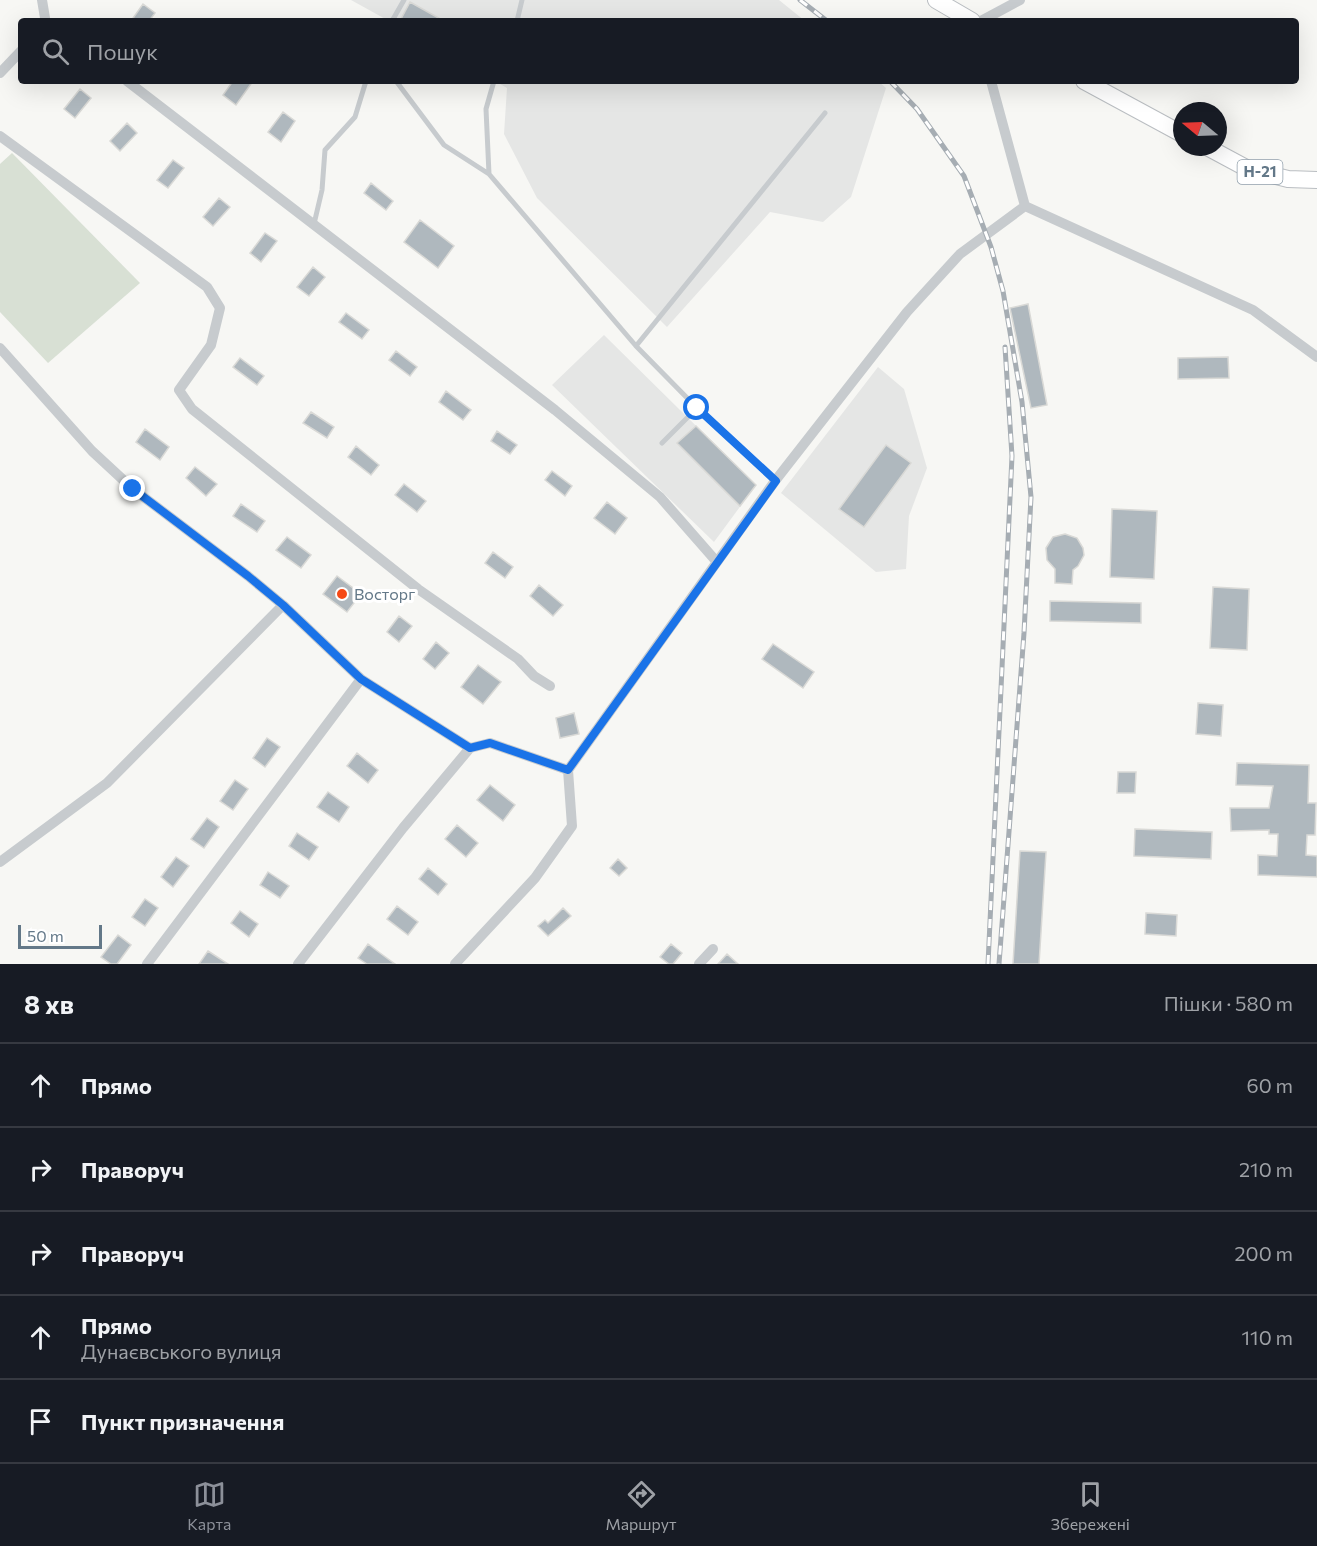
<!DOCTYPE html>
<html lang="uk">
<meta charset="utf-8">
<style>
body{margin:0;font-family:Commissioner,sans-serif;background:#242831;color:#f1f3f6}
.compass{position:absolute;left:1173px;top:102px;width:54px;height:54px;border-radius:50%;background:#171b24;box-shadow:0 6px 24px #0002;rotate:289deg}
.scale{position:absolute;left:18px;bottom:15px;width:84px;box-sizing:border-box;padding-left:6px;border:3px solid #637888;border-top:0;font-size:16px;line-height:21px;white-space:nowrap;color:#637888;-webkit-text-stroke:4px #fff;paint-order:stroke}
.stop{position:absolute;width:18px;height:18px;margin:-14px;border:4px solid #1a73e8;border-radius:50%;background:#fff}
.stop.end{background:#1a73e8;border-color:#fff;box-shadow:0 2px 6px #0008}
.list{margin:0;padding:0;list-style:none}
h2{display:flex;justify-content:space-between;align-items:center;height:78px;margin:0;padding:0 24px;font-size:26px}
h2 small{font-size:20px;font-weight:400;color:#9ea1a6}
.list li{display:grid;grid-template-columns:39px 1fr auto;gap:18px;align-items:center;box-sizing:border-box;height:84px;padding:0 24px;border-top:2px solid #363941}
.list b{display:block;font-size:22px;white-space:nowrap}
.list p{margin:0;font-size:20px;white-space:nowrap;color:#9ea1a6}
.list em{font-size:20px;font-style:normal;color:#9ea1a6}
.icon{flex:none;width:33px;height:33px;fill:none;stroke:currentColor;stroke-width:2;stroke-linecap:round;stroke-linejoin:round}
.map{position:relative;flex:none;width:1317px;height:964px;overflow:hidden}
.search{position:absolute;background:#171b24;box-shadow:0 6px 24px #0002;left:18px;right:18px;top:18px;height:66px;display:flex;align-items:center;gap:15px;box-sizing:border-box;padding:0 21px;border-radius:6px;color:#9ea1a6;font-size:22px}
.sheet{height:498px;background:#171b24}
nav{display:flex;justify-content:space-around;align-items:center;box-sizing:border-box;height:84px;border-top:2px solid #363941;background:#171b24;font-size:16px;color:#9ea1a6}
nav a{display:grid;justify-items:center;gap:3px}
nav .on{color:#8c9099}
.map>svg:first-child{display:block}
.built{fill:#e5e6e5}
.green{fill:#d8e0d4}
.building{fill:#afb8be;stroke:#d9d9d6;stroke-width:1.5}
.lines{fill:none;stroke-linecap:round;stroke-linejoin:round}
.primary-casing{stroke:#babec2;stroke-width:18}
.lane{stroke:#c7cbce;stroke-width:5}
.street{stroke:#c7cbce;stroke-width:10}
.primary{stroke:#fff;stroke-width:16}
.rail-casing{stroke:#a6adb3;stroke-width:5}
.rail{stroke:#fff;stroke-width:3;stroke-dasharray:9;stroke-linecap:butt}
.route{stroke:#1a73e8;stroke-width:8}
.poi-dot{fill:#f54916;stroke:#fff;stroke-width:2}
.labels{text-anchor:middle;stroke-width:6;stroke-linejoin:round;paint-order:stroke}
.shield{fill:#fff;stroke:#92a0ac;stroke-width:1.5}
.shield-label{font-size:15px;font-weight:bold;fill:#637888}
.poi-label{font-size:16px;fill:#637888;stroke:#fff;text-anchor:start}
</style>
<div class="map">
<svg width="1317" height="964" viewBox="0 0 1317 964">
<rect width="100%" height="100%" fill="#f7f7f4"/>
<path class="built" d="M351 0H779L805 21H389Z
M495 81H878L886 88 851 197 823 222 770 212 667 327 537 198 504 134 507 88Z
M604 335 756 485 714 542 552 385Z
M878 367 904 389 927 468 909 516 906 569 876 572 781 493Z"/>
<path class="green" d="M12 153 140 283 48 363 0 312V164Z"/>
<path class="building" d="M410 2 444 21H400Z
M143 4 155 13 149 21H131Z
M233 81H253L236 105 223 95Z
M80 89 91 98 75 118 64 109Z
M283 112 295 121 281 142 268 132Z
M127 123 137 133 120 151 110 141Z
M173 160 184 168 168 188 157 180Z
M371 183 393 201 386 210 364 193Z
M219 198 230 207 213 226 203 217Z
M420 220 454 246 438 268 404 242Z
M265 233 277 241 261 262 250 253Z
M313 267 325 277 309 296 297 287Z
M1028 304 1047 405 1031 408 1010 308Z
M346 313 369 330 362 339 339 322Z
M396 351 417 367 410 376 389 360Z
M1228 357 1229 378 1178 379V358Z
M240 358 264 376 257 385 233 367Z
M446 391 471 410 463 420 439 402Z
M311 412 334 427 327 438 303 423Z
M696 426 756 485 740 506 677 443Z
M145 429 169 447 160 460 136 442Z
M497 431 517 445 510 454 491 441Z
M886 445 911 463 864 527 839 509Z
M356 446 379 465 371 475 348 457Z
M195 467 217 484 206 496 186 478Z
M552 471 572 486 565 496 545 480Z
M404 484 426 501 417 512 395 495Z
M607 502 627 518 615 534 594 518Z
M241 504 265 521 257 532 233 516Z
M1112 509 1157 511 1154 579 1110 577Z
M1065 534 1077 538 1083 548 1084 555 1078 566 1073 570 1072 584 1055 583V569L1047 560 1046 548 1053 537Z
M287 537 311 555 301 568 276 550Z
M493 552 513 567 505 578 485 563Z
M337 576 361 594 347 612 323 594Z
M539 585 563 605 553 616 530 596Z
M1213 587 1249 589 1247 650 1210 648Z
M1050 601 1141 603V623L1050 621Z
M399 616 412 626 399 642 387 632Z
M436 642 449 653 435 669 423 659Z
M773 644 814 672 803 688 762 659Z
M478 665 501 682 483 704 461 687Z
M1198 703 1223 705 1221 736 1196 734Z
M574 713 579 734 560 738 556 718Z
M267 738 280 747 265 767 253 758Z
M357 753 378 770 368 783 347 766Z
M1237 763 1309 765 1308 803H1316L1315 835H1307L1306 855 1317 856V877L1258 875V855L1277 856 1278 834H1269V830L1231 831 1230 808H1269L1273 786 1236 785Z
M1118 772H1136L1135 793H1117Z
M235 780 248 789 233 810 220 801Z
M490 785 515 805 503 821 477 800Z
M328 792 349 807 339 822 317 807Z
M207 818 219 827 204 848 191 839Z
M457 825 478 843 466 857 445 839Z
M1135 829 1212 832 1211 859 1134 856Z
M297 833 318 847 309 860 289 846Z
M1020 851 1046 852 1039 964H1013Z
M176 857 189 866 173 887 161 877Z
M618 859 627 868 619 876 610 868Z
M428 868 447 884 438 895 419 879Z
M268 872 289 886 280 898 260 885Z
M145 899 158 908 145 926 132 917Z
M397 906 418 922 408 935 387 919Z
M563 908 571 916 548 936 538 926 545 920 548 923Z
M240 911 258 924 249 937 231 923Z
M1146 913 1177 915 1176 936 1145 934Z
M118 935 131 945 117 964H111L101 957Z
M368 944 380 953 395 964H367L358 958Z
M671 944 682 953 673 964H669L660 957Z
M208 951 228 964H199Z
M727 954 738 964H718Z"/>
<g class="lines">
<defs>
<path id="primary" d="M936 0 972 21
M1084 81 1182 134
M1207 147 1248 169 1288 179 1317 180"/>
</defs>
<use href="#primary" class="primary-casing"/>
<path class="lane" d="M392 21 404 0
M517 21 522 0
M396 81 444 145 489 174 636 346 697 408
M489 174 486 109 494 81
M314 224 322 190 325 150 355 117 366 81
M636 346 825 113
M662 443 697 408 775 481"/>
<path class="street" d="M42 0 45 18 44 21
M981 21 1020 0
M0 73 21 51
M127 81 555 410 660 497 716 561
M991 81 1025 206
M0 136 207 287 220 308 211 345 179 390 192 409 418 589 518 659 534 676 550 686
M1025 206 1253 310 1317 357
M0 348 92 451 133 489 248 576 283 605 361 679 470 748 490 743 568 770
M0 862 107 783 283 605
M147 964 361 679
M298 964 403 828 470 748
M455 964 535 878 572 826 568 770 775 481 907 312 960 254 1025 206
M699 964 713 949"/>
<use href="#primary" class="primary"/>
<defs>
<path id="rail" d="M800 0 827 21
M890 81 917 109 964 176 991 247 1003 291 1022 402 1031 497 1024 633 999 964
M988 964 1012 456 1005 347"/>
</defs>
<use href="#rail" class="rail-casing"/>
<use href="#rail" class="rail"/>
</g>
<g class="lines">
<path class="route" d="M133 489 248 576 283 605 361 679 470 748 490 743 568 770 776 481 697 408"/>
</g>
<circle class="poi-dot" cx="342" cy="594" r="6"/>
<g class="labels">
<rect class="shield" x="1237.5" y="160" width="45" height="24" rx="4.5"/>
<g class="shield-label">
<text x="1260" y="177">Н-21</text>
</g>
<g class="poi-label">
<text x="354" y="600">Восторг</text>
</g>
</g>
</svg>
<svg class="compass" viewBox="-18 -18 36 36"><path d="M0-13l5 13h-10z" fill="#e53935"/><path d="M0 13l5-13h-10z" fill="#9ea1a6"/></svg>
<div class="scale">50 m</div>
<div class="stop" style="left:697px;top:408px"></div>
<div class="stop end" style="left:133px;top:489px"></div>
<div class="search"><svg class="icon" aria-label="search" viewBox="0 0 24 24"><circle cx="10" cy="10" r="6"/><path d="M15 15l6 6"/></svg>Пошук</div>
</div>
<section class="sheet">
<h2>8 хв<small>Пішки · 580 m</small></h2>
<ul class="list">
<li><svg class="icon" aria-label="ahead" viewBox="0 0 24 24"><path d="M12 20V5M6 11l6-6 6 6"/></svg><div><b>Прямо</b></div><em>60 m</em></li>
<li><svg class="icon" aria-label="right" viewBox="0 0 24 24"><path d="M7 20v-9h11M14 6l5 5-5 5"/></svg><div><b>Праворуч</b></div><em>210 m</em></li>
<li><svg class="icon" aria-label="right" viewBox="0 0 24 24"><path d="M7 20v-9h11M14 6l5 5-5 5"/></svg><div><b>Праворуч</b></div><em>200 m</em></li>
<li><svg class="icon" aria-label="ahead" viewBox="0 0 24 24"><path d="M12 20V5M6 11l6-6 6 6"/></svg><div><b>Прямо</b><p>Дунаєвського вулиця</p></div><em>110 m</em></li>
<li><svg class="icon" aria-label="arrive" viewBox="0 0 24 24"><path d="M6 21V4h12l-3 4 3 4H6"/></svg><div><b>Пункт призначення</b></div></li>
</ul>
</section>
<nav>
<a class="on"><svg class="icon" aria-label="map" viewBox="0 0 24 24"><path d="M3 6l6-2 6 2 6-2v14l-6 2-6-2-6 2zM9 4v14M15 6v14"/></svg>Карта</a>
<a><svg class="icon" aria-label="directions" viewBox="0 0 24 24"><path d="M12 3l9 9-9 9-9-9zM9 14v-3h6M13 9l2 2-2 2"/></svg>Маршрут</a>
<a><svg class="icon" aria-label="saved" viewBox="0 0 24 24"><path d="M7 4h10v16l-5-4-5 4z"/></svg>Збережені</a>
</nav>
